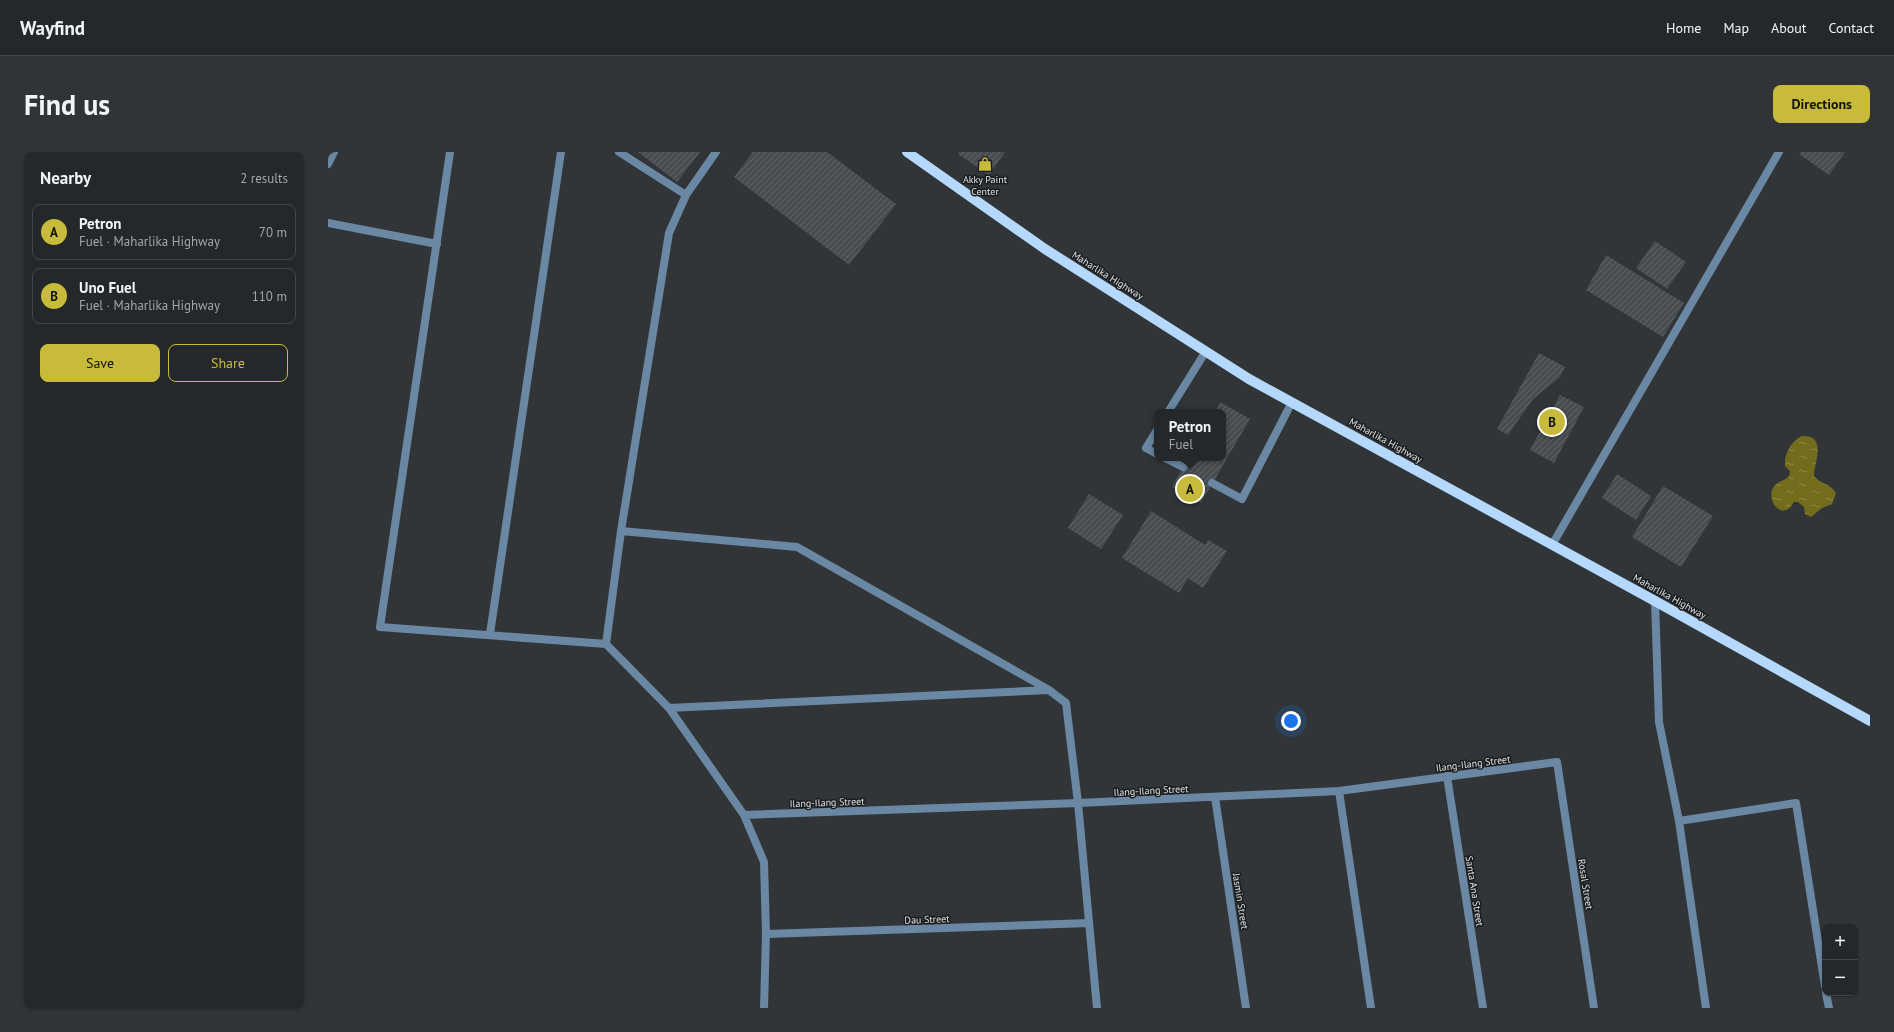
<!DOCTYPE html>
<meta charset="utf-8">
<style>
body{margin:0;font-family:"PT Sans",sans-serif;background:#313436;color:#f1f3f6}
.controls{position:absolute;right:12px;bottom:12px;display:grid;overflow:hidden;border-radius:8px;box-shadow:0 1px 3px #0004}
.controls button{width:36px;height:36px;display:grid;place-items:center;padding:0;border:0;border-bottom:1px solid #424447;background:#25282a;color:#f1f3f6;font:20px sans-serif}
.you{position:absolute;left:963px;top:569px;width:14px;height:14px;margin:-10px;border:3px solid #fff;border-radius:50%;background:#1a73e8;box-shadow:0 0 0 6px #1a73e833}
.badge{display:grid;place-items:center;width:26px;height:26px;border-radius:50%;background:#c8bb3b;color:#111;font-size:13px;font-weight:700}
.pin{position:absolute;translate:-50% -50%;border:2px solid #fff;box-shadow:0 1px 4px #0006}
.popup{position:absolute;left:826px;top:257px;width:72px;height:52px;box-sizing:border-box;display:grid;place-content:center;border-radius:8px;background:#25282a;filter:drop-shadow(0 1px 3px #0005);font-size:13px;white-space:nowrap;color:#a3a6a8}
.popup b{font-size:15px;color:#f1f3f6}
.popup::after{content:'';position:absolute;left:50%;top:100%;margin-left:-8px;border:8px solid transparent;border-top-color:#25282a}
.list{margin:0;padding:0;list-style:none}
h2{display:flex;justify-content:space-between;align-items:center;height:52px;margin:0;padding:0 16px;font-size:17px}
h2 small{font-size:13px;font-weight:400;color:#a3a6a8}
.list li{display:grid;grid-template-columns:26px 1fr auto;gap:12px;align-items:center;box-sizing:border-box;height:56px;margin:0 8px 8px;padding:0 8px;border:1px solid #424447;border-radius:8px}
.list b{display:block;font-size:15px;white-space:nowrap}
.list p{margin:0;font-size:13px;white-space:nowrap;color:#a3a6a8}
.list em{font-size:13px;font-style:normal;color:#a3a6a8}
.actions{display:flex;gap:8px;padding:12px 16px}
.actions a{flex:1;padding:9px 0;border:1px solid #c8bb3b;border-radius:8px;text-align:center;font-size:14px;color:#c8bb3b}
.actions .main{background:#c8bb3b;color:#111}
.map{position:relative;flex:none;width:1542px;height:856px;overflow:hidden;border-radius:8px}
header{display:flex;align-items:center;gap:24px;box-sizing:border-box;height:56px;padding:0 20px;background:#25282a;border-bottom:1px solid #424447}
header strong{font-size:19px}
nav{display:flex;gap:22px;margin-inline-start:auto;font-size:14px}
.intro{display:flex;align-items:center;justify-content:space-between;box-sizing:border-box;height:96px;padding:0 24px}
h1{margin:0;font-size:28px}
.button{padding:10px 18px;border-radius:8px;background:#c8bb3b;color:#111;font-size:14px;font-weight:700}
main{display:flex;gap:24px;padding:0 24px}
aside{flex:1;background:#25282a;border-radius:8px;box-shadow:0 1px 3px #0004}
.map>svg:first-child{display:block}
.water{fill:url(#water-ripples)}
.building{fill:url(#building-hatch)}
.lines{fill:none;stroke-linecap:round;stroke-linejoin:round}
.service{stroke:#6a88a4;stroke-width:8}
.minor{stroke:#6a88a4;stroke-width:8}
.primary{stroke:#b4d9fc;stroke-width:10}
.labels{text-anchor:middle;stroke-width:3;stroke-linejoin:round;paint-order:stroke}
.poi-label{font-size:10px;fill:#e0e2e4;stroke:#1b1c1e}
.street-label{font-size:10px;fill:#e0e2e4;stroke:#1b1c1e}
</style>
<header>
<strong>Wayfind</strong>
<nav><a>Home</a><a>Map</a><a>About</a><a>Contact</a></nav>
</header>
<div class="intro"><h1>Find us</h1><a class="button">Directions</a></div>
<main>
<aside>
<h2>Nearby<small>2 results</small></h2>
<ul class="list">
<li><span class="badge">A</span><div><b>Petron</b><p>Fuel · Maharlika Highway</p></div><em>70 m</em></li>
<li><span class="badge">B</span><div><b>Uno Fuel</b><p>Fuel · Maharlika Highway</p></div><em>110 m</em></li>
</ul>
<div class="actions"><a class="main">Save</a><a>Share</a></div>
</aside>
<div class="map">
<svg width="1542" height="856" viewBox="0 0 1542 856">
<defs>
<pattern id="water-ripples" width="26" height="14" patternUnits="userSpaceOnUse"><rect width="26" height="14" fill="#746c1d"/><path d="M2 4q2-2 4 0t4 0M15 11q2-2 4 0t4 0" fill="none" stroke="#8e8849"/></pattern>
<pattern id="building-hatch" width="6" height="6" patternUnits="userSpaceOnUse"><rect width="6" height="6" fill="#494c50"/><path d="M-1 1l2-2M0 6l6-6M5 7l2-2" fill="none" stroke="#636669"/></pattern>
</defs>
<rect width="100%" height="100%" fill="#313538"/>
<path class="water" d="M1474 284C1500 283 1486 311 1486 324 1492 332 1502 331 1508 341L1504 352 1494 356 1483 365 1477 362 1476 355 1470 350H1466C1465 352 1462 356 1460 357 1449 364 1437 344 1447 333 1453 327 1462 329 1462 319L1457 314C1456 302 1463 289 1474 284Z"/>
<path class="building" d="M310 0H372L349 30Z
M425 0H499L568 52 521 113 406 25Z
M631 0H677L661 23 630 2Z
M1473 0H1517L1501 23 1471 2Z
M1327 89 1358 110 1339 137 1308 116Z
M1278 103 1356 151 1335 185 1258 138Z
M1211 201 1237 215 1232 225 1205 247 1180 283 1169 277Z
M1232 243 1256 255 1226 311 1202 298Z
M892 250 922 267 873 351 844 335 860 306H895V260H887Z
M1289 322 1323 344 1308 368 1274 346Z
M1335 334 1385 364 1353 415 1304 385Z
M761 342 795 363 773 397 740 376Z
M823 359 877 393 880 388 899 399 875 436 860 426 851 441 794 406Z"/>
<g class="lines">
<path class="service" d="M840 260 878 199
M829 278 818 296 829 302
M837 306 855 315
M884 331 914 347 964 250
M1224 393 1451 0"/>
<path class="minor" d="M122 0 52 475 278 492 341 556 416 663 436 710 438 782 436 856
M291 0 358 43
M0 12 6 0
M0 71 109 92
M293 379 469 395 721 538 738 551 750 651 769 856
M1327 449 1331 570 1351 669 1378 856
M162 482 233 0
M278 492 293 379 341 81 358 43 388 0
M341 556 720 538
M1119 624 1155 856
M1011 639 1043 856
M887 645 918 856
M416 663 750 651 1011 639 1229 610 1266 856
M1351 669 1468 651 1497 834
M438 782 761 771
M1498 841 1501 856"/>
<path class="primary" d="M579 0 717 97 921 227 1327 449 1542 569"/>
</g>
<defs>
<symbol id="shop-bare" viewBox="-9 -9 18 18"><path d="M-5-2.5h2.3a2.7 3.5 0 0 1 5.4 0H5L5.5 6h-11ZM-1.5-2.5h3a1.5 2.3 0 0 0-3 0Z" fill="#c8bb3b" stroke="#1b1c1e" stroke-width="2.5" paint-order="stroke"/></symbol>
</defs>
<g fill-rule="evenodd">
<use href="#shop-bare" x="647" y="2" width="20" height="20"/>
</g>
<g class="labels">
<g class="poi-label">
<text x="657" y="31">Akky Paint<tspan x="657" dy="12">Center</tspan></text>
</g>
<g class="street-label">
<text transform="translate(780 123) rotate(32)" y="4">Maharlika Highway</text>
<text transform="translate(1058 288) rotate(29)" y="4">Maharlika Highway</text>
<text transform="translate(1342 444) rotate(29)" y="4">Maharlika Highway</text>
<text transform="translate(1145 611) rotate(-7)" y="4">Ilang-Ilang Street</text>
<text transform="translate(823 638) rotate(-3)" y="4">Ilang-Ilang Street</text>
<text transform="translate(499 650) rotate(-2)" y="4">Ilang-Ilang Street</text>
<text transform="translate(1258 732) rotate(81)" y="4">Rosal Street</text>
<text transform="translate(1147 739) rotate(81)" y="4">Santa Ana Street</text>
<text transform="translate(913 749) rotate(81)" y="4">Jasmin Street</text>
<text transform="translate(599 767) rotate(-2)" y="4">Dau Street</text>
</g>
</g>
</svg>
<div class="controls">
<button>+</button>
<button>−</button>
</div>
<div class="you"></div>
<div class="pin badge" style="left:862px;top:337px">A</div>
<div class="popup"><b>Petron</b>Fuel</div>
<div class="pin badge" style="left:1224px;top:270px">B</div>
</div>
</main>
